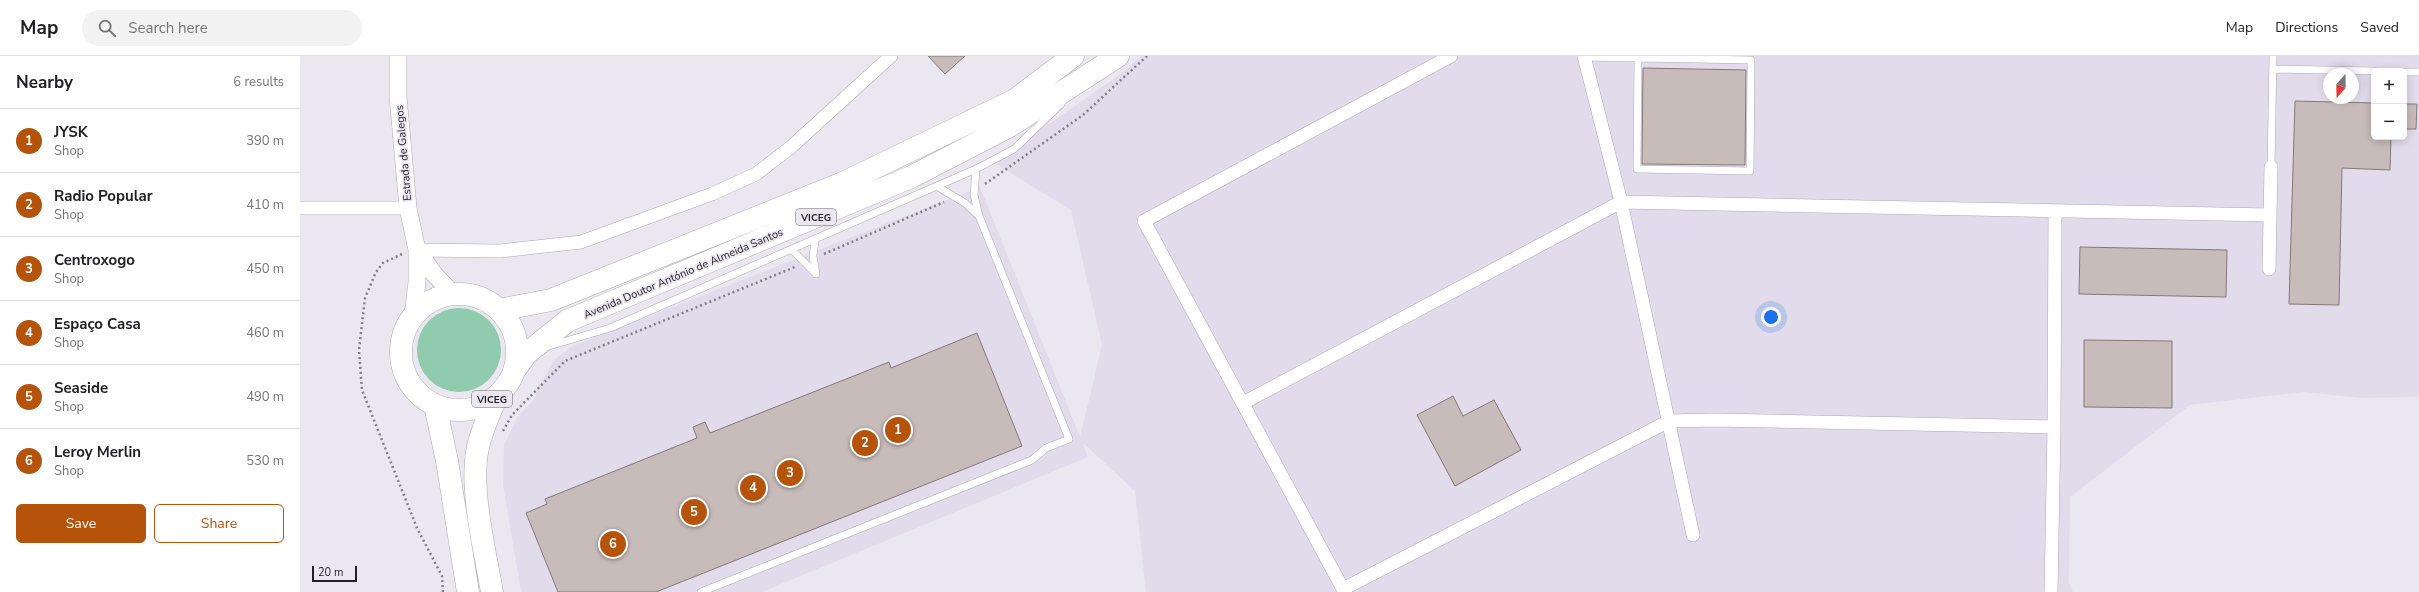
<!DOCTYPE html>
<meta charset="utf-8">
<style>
body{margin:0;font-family:"Nunito Sans",sans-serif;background:#f2f2f2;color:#202124}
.controls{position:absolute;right:12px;top:12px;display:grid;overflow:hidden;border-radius:6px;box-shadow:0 2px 10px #0003}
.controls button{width:36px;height:36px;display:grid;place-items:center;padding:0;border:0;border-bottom:1px solid #e0e0e0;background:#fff;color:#202124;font:20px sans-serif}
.compass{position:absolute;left:2023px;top:12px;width:36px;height:36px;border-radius:50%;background:#fff;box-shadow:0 2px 10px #0003;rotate:200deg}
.scale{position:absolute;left:12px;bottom:10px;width:45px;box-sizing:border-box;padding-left:4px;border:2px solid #211f23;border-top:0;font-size:11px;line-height:14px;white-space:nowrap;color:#211f23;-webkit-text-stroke:3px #ebe7f1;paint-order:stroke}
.you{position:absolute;left:1471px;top:261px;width:14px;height:14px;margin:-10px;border:3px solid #fff;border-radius:50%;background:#1a73e8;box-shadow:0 0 0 6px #1a73e833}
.badge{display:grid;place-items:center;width:26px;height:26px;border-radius:50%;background:#b45309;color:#fff;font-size:13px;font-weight:700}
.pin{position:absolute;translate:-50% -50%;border:2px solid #fff;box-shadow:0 1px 4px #0006}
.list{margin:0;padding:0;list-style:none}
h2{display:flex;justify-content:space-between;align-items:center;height:52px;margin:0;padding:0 16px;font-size:17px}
h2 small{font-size:13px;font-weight:400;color:#757577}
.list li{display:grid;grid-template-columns:26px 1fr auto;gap:12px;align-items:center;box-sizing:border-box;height:64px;padding:0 16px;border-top:1px solid #e0e0e0}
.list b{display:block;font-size:15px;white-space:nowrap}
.list p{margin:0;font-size:13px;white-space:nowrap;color:#757577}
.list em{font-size:13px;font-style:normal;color:#757577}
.actions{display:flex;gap:8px;padding:12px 16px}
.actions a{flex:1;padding:9px 0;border:1px solid #b45309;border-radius:6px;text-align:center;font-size:14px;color:#b45309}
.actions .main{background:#b45309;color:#fff}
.icon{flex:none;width:22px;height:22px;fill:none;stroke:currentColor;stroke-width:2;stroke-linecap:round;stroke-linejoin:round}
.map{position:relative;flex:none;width:2119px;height:536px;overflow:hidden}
header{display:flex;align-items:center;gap:24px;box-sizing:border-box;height:56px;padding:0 20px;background:#fff;border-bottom:1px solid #e0e0e0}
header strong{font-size:19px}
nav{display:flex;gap:22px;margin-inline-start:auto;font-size:14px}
.search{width:280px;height:36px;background:#f2f2f2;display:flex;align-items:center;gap:10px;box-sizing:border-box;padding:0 14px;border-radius:22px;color:#757577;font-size:15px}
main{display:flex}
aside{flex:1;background:#fff}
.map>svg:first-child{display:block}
.built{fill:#e2dbec;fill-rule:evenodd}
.green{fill:#90cbad}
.building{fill:#c8bcba;stroke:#847977}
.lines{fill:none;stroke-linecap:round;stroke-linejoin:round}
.service-casing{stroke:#aca8b2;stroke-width:8}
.minor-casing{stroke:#aca8b2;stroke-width:14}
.tertiary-casing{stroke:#aca8b2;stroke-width:18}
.trunk-casing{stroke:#aca8b2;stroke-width:23}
.path{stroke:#827f85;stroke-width:2.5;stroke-dasharray:2 3;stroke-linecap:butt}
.service{stroke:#fff;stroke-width:7}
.minor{stroke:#fff;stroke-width:13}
.tertiary{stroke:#fff;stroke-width:17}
.trunk{stroke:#fff;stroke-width:22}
.labels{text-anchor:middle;stroke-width:3.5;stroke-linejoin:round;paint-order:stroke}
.shield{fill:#ebe7f1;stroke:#5e5b61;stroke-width:1}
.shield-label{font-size:10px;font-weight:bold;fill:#211f23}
.street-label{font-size:11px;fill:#211f23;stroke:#ebe7f1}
</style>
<header>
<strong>Map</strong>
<div class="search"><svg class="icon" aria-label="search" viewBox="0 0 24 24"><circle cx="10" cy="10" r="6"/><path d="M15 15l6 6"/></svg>Search here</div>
<nav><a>Map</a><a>Directions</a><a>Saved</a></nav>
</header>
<main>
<aside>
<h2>Nearby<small>6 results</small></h2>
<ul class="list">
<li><span class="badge">1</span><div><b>JYSK</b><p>Shop</p></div><em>390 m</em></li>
<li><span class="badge">2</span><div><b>Radio Popular</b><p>Shop</p></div><em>410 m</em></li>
<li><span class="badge">3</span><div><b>Centroxogo</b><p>Shop</p></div><em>450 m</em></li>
<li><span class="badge">4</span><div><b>Espaço Casa</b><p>Shop</p></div><em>460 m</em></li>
<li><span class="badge">5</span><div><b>Seaside</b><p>Shop</p></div><em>490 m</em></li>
<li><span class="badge">6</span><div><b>Leroy Merlin</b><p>Shop</p></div><em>530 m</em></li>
</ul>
<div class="actions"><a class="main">Save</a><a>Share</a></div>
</aside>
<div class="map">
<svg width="2119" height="536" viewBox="0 0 2119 536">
<rect width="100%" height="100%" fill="#ebe7f1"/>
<path class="built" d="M842 0H2119V341L2062 342 2004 336 1890 349 1770 441 1769 527 1773 536H846L835 435 783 387 788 401 462 536H221L203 429 204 389 218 360 235 342 239 329 255 303 273 290 680 131 780 381 802 289 771 154 688 103 752 66 815 22ZM2074 15H2104V81H2074ZM2029 18H2053V42H2029Z"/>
<path class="green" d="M117 294a42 42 0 1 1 84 0a42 42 0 1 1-84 0Z"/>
<path class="building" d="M628 0H665L645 18Z
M1343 12 1446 14 1445 109 1342 108Z
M1995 45 2074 47V81H2091L2090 114 2042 112 2039 249 1989 248Z
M2104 48H2117L2116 73H2104Z
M1780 191 1927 194 1926 241 1779 238Z
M677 277 722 390 356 536H258L226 457 247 448 245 443 397 382 393 371 405 366 410 377 589 306 591 312Z
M1784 284 1872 285V352L1784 351Z
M1153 340 1163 360 1194 344 1221 394 1155 430 1117 359Z"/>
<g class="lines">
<defs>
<path id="service" d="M1284 1 1451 4 1450 115 1337 113 1338 2
M1973 13 2074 15
M2104 16H2119
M1971 111 1973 0
M638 131 665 147 679 160
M515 185 513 200 516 218
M492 194 515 217
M249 290 310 272 676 113 714 93 761 48
M401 536 732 404 746 392 769 383 679 160 674 139 676 113"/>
<path id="minor" d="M1151 0 844 165 1043 533 1369 365 1415 364 1754 371 1751 536
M1284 0 1321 146 1393 479
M0 152H108
M117 194 200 195 281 186 412 138 456 118 491 91 591 0
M1969 213 1971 111
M943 347 1321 146 1969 159
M1754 371 1755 155"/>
<path id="tertiary" d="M98 0V40L108 152 117 194V226L113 260
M117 194 134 218 154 239"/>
<path id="trunk" d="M101 296a58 58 0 1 1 116 0a58 58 0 1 1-116 0Z
M199 254 251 244 543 127 715 44 773 0
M214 315 226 298 267 265 611 121 708 71 818 0
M135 349 147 405 168 536
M192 536C185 495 169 431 178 391 182 373 190 356 197 340"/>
</defs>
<use href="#service" class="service-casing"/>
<use href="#minor" class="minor-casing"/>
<use href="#tertiary" class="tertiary-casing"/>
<use href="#trunk" class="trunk-casing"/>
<path class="path" d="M685 128 783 59 847 0
M102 198 83 207 76 216 65 242 59 294 62 334 117 472 142 520 143 536
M524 198 644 146
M203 375 212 359 265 305 495 211"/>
<use href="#service" class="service"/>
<use href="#minor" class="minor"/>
<use href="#tertiary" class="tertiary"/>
<use href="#trunk" class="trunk"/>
</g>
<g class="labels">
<g class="shield">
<rect x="496" y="153" width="40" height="16" rx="3"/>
<rect x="172" y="335" width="40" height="16" rx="3"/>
</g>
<g class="shield-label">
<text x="516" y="165">VICEG</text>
<text x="192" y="347">VICEG</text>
</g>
<g class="street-label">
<text transform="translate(103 97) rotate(-95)" y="4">Estrada de Galegos</text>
<text transform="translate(383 217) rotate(-23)" y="4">Avenida Doutor António de Almeida Santos</text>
</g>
</g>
</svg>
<div class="controls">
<button>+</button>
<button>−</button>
</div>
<svg class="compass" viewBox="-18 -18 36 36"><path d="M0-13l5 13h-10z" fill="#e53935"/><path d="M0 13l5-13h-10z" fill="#757577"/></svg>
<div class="scale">20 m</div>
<div class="you"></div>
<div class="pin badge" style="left:598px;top:374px">1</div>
<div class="pin badge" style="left:565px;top:387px">2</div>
<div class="pin badge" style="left:490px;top:417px">3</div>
<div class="pin badge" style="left:453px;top:432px">4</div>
<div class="pin badge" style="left:394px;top:456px">5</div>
<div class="pin badge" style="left:313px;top:488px">6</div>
</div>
</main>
